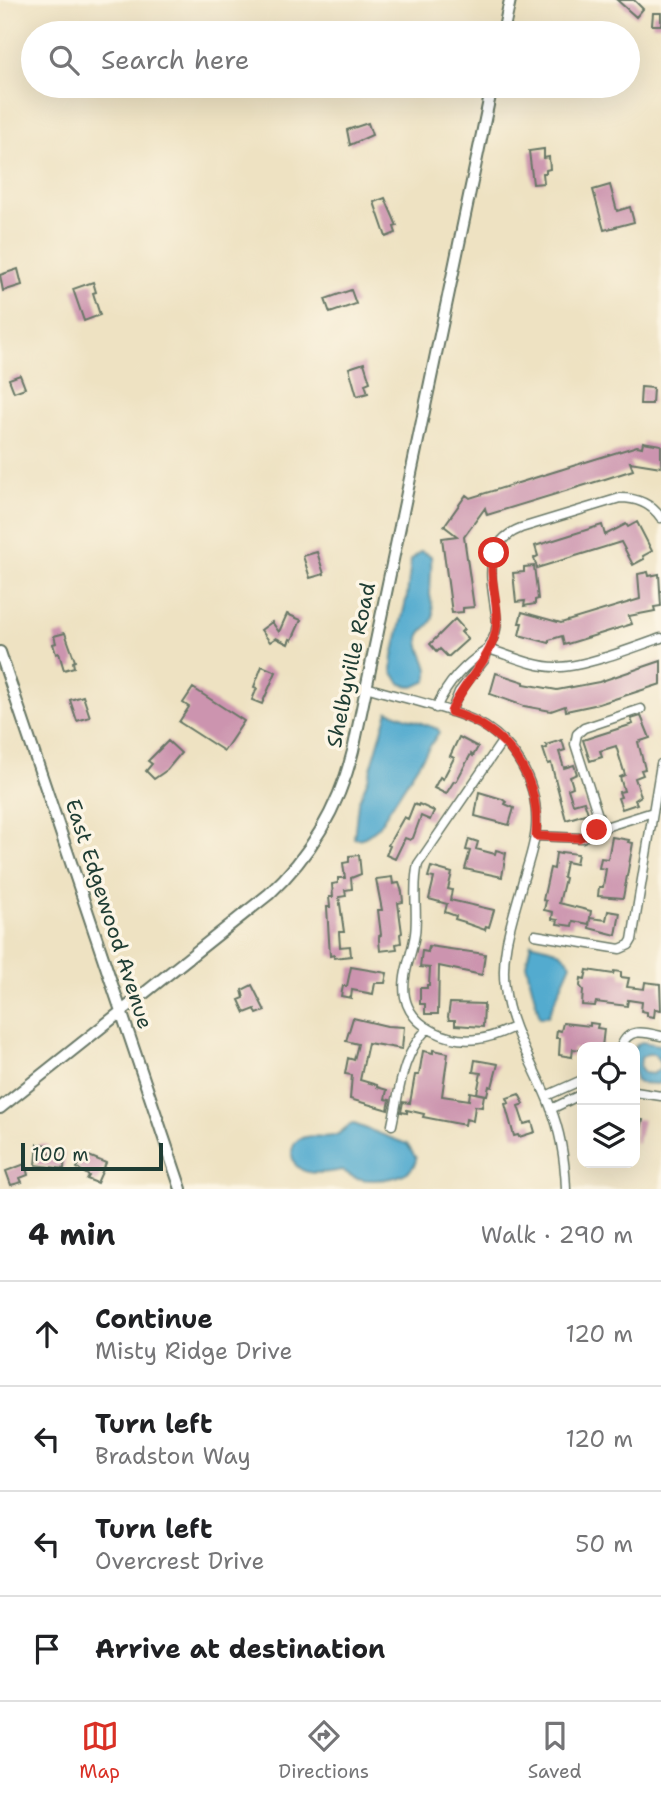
<!DOCTYPE html>
<meta charset="utf-8">
<style>
body{margin:0;font-family:"Shantell Sans",sans-serif;background:#f6f6f6;color:#202124}
.controls{position:absolute;right:21px;bottom:21px;display:grid;overflow:hidden;border-radius:14px;box-shadow:0 7px 28px #0002}
.controls button{width:63px;height:63px;display:grid;place-items:center;padding:0;border:0;border-bottom:2px solid #e0e0e0;background:#fff;color:#202124;font:35px sans-serif}
.scale{position:absolute;left:21px;bottom:18px;width:142px;box-sizing:border-box;padding-left:7px;border:4px solid #1f3d34;border-top:0;font-size:19px;line-height:24px;white-space:nowrap;color:#1f3d34;-webkit-text-stroke:5px #fcf5e5;paint-order:stroke}
.stop{position:absolute;width:21px;height:21px;margin:-16px;border:5px solid #d93025;border-radius:50%;background:#fff}
.stop.end{background:#d93025;border-color:#fff;box-shadow:0 2px 7px #0008}
.list{margin:0;padding:0;list-style:none}
h2{display:flex;justify-content:space-between;align-items:center;height:91px;margin:0;padding:0 28px;font-size:30px}
h2 small{font-size:23px;font-weight:400;color:#757577}
.list li{display:grid;grid-template-columns:46px 1fr auto;gap:21px;align-items:center;box-sizing:border-box;height:105px;padding:0 28px;border-top:2px solid #e0e0e0}
.list b{display:block;font-size:26px;white-space:nowrap}
.list p{margin:0;font-size:23px;white-space:nowrap;color:#757577}
.list em{font-size:23px;font-style:normal;color:#757577}
.icon{flex:none;width:38px;height:38px;fill:none;stroke:currentColor;stroke-width:2;stroke-linecap:round;stroke-linejoin:round}
.map{position:relative;flex:none;width:661px;height:1189px;overflow:hidden}
.search{position:absolute;background:#fff;box-shadow:0 7px 28px #0002;left:21px;right:21px;top:21px;height:77px;display:flex;align-items:center;gap:18px;box-sizing:border-box;padding:0 24px;border-radius:38px;color:#757577;font-size:26px}
.sheet{height:511px;background:#fff}
nav{display:flex;justify-content:space-around;align-items:center;box-sizing:border-box;height:98px;border-top:2px solid #e0e0e0;background:#fff;font-size:19px;color:#757577}
nav a{display:grid;justify-items:center;gap:4px}
nav .on{color:#d93025}
.map>svg:first-child{display:block}
.water{fill:#52abcf;stroke:#387482;stroke-width:2;fill-rule:evenodd}
.building{fill:#cc94af}
.lines{fill:none;stroke-linecap:round;stroke-linejoin:round}
.street-casing{stroke:#677766;stroke-width:11}
.secondary-casing{stroke:#677766;stroke-width:14}
.street{stroke:#fff;stroke-width:8}
.secondary{stroke:#fff;stroke-width:10}
.route{stroke:#d93025;stroke-width:9}
.labels{text-anchor:middle;stroke-width:7;stroke-linejoin:round;paint-order:stroke}
.street-label{font-size:21px;fill:#1f3d34;stroke:#fcf5e5}
</style>
<div class="map">
<svg width="661" height="1189" viewBox="0 0 661 1189">
<rect width="100%" height="100%" fill="#fcf5e5"/>
<filter id="ink" filterUnits="userSpaceOnUse"><feTurbulence type="fractalNoise" baseFrequency=".0143" numOctaves="2"/><feDisplacementMap in="SourceGraphic" scale="14" xChannelSelector="R" yChannelSelector="G"/><feConvolveMatrix kernelMatrix="1 2 1 2 8 2 1 2 1" color-interpolation-filters="sRGB"/></filter>
<filter id="wash" filterUnits="userSpaceOnUse"><feTurbulence type="fractalNoise" baseFrequency=".00686" numOctaves="4" result="noise"/><feDisplacementMap in="SourceGraphic" scale="28" xChannelSelector="R" yChannelSelector="G"/><feGaussianBlur stdDeviation="1.57" result="paint"/><feColorMatrix in="noise" values="0 0 0 0 0 0 0 0 0 0 0 0 0 0 0 0 0 1.4 0 .05"/><feComposite in="paint" operator="in"/></filter>
<g filter="url(#wash)">
<rect width="100%" height="100%" fill="#eee2c2"/>
<path class="water" d="M421 551 431 556C432 569 430 582 430 595 431 602 434 610 433 617 432 627 419 629 419 639 419 655 432 664 427 681L414 687 401 684 397 679 392 671 393 656 407 596 411 560Z
M388 711 438 729 439 732 378 827C371 833 364 841 354 838L358 803 368 779Z
M531 943C548 948 562 948 571 964L548 1016 540 1018 526 964Z
M641 1042 661 1045V1082L659 1084 639 1083 635 1080 634 1047ZM647 1054H654L660 1062V1068L653 1074 644 1073 640 1068 641 1058Z
M354 1124 407 1144 416 1158C416 1179 373 1183 357 1178 351 1177 347 1173 342 1170 325 1173 294 1179 292 1154 292 1148 293 1143 298 1140 309 1132 324 1140 336 1135 344 1132 345 1125 354 1124Z"/>
<g id="blocks">
<path class="building" d="M617 0H634L643 9 636 17Z
M653 13H661V25H652Z
M368 123 372 135 350 145 347 130Z
M544 149V158L549 157 550 169 546 170V173H543L544 183 533 184 529 151Z
M610 185 617 211 630 207 634 222 604 230 593 190Z
M385 198 397 226 394 227 396 233 386 237 374 202Z
M18 269 22 285 3 291 0 275Z
M93 282 96 292 93 293 100 315 84 321 73 289Z
M351 290 356 304 330 313 325 299Z
M364 363 370 382 365 384 368 393 357 396 349 368Z
M20 375 25 388 14 392 9 379Z
M641 387 653 388 652 404H640Z
M643 442 661 445V467L630 462 633 470 605 479 487 515 485 508 464 537 474 607 463 608V612L452 613 442 538 457 536 444 526 466 495 470 498 637 446 642 447Z
M637 522 652 551 643 556 644 559 633 565 621 542 537 568 534 558 538 556 535 546 602 525 605 535 626 524 628 527Z
M317 552 324 574 310 578 303 556Z
M534 566 538 599 535 600V604L524 606 525 601 516 602 513 573 524 572V567Z
M648 572 649 576 659 574 661 606 654 607 655 611 629 616 632 624 564 645 562 636 549 640V643L519 635 522 623H519L522 612 561 623 640 599 638 574Z
M287 614 301 620 292 640 290 639 288 644 276 638 270 642 261 630 272 622 279 632Z
M455 619 464 629 461 632 468 639 448 657 440 649 437 652 430 644Z
M65 633 75 661 73 662 74 667 64 670 59 653 56 654 53 644 56 643 54 636Z
M661 661V684L599 704 566 711 565 706 551 711 524 706 490 694 496 673 524 682V684L557 690 599 682Z
M262 666 276 672 262 704 252 700 257 688 254 687Z
M193 688 244 721 224 751 179 722 189 707 183 703Z
M83 696 90 717 77 721 70 700Z
M641 716 650 738 638 742 645 769 641 770 643 775 635 778 641 796 635 800 637 804 622 809 618 798 621 797 619 792 624 791 620 777 625 775 616 746 600 751 602 757 590 761 583 740 633 724 631 719Z
M459 737 478 747 473 756 471 754 456 782 454 781 446 794 434 788 440 777 443 779 454 758 450 756Z
M562 740 565 750 559 752 564 768 574 765 577 774 570 777 573 787 568 789 573 804 584 801 588 813 566 820 551 763 548 764 543 749 547 748 546 745Z
M168 741 181 753 167 770 154 779 146 771 152 764 148 761Z
M479 792 502 799 506 802 505 804 514 808 509 825 475 816Z
M414 804 418 806 419 804 434 811 430 820 421 816 413 838 410 840 405 838 395 859 386 855 390 846 388 845 404 817 408 819Z
M612 837 629 840 628 842 633 843 623 898 598 896 599 887H603L606 869 599 868 601 858 608 859Z
M469 839 478 842 476 849 495 854 496 850 506 853 502 877 465 869 470 851 466 850Z
M561 852 578 854 576 864 566 862 563 877 565 878 559 903 591 911 589 924 573 921 572 926 557 924 558 920 552 919 553 912 544 910 546 901 543 900 550 868 554 869 556 853 561 854Z
M359 855 361 874 351 878 352 889 345 890 346 896 339 897 344 932H339L340 947 350 946 351 956 334 958V955L330 956 327 907H330L329 897H333L332 884 338 883V878H345L343 863 349 862V856Z
M431 867 452 873 448 889 452 890 450 900 494 910 489 927 486 926 485 930 465 923V922L455 919 456 916 445 912 447 904 429 899 434 878 428 877Z
M392 877 393 884 399 883 402 892 403 902 398 903 402 933 400 934 401 943 396 944 397 949 380 951 379 940V936L381 935 378 910H382L376 879Z
M608 911 620 913 616 935 589 928 590 918 606 920Z
M429 946 485 954 482 975 439 966 438 1014H425V1004H420V988H427V985H429L430 968 420 967 422 951 428 952Z
M351 967 387 973 385 983H375L373 994 352 990 351 998 341 996 343 986H347Z
M587 970 613 974 614 971 621 972V977L629 978 627 987 644 989 645 982 660 984 661 1010 655 1009 654 1017 647 1016V1012L641 1011 642 1002 628 1000 627 1006 596 1002 595 1006 582 1005 583 990 580 986 581 978 585 979Z
M252 985 265 1011 257 1014 255 1009 245 1013 239 1000 244 998 242 990Z
M450 1003 484 1004 483 1027 455 1025V1020H449L448 1017Z
M353 1018 387 1026 404 1027 402 1049 368 1043 360 1080 377 1085V1087L387 1090 385 1099 390 1100 388 1110 350 1099 352 1075 345 1074 348 1058 354 1060 358 1044 346 1041Z
M563 1023 590 1026V1023L598 1024 597 1028 604 1029 602 1047H582V1050L573 1049 572 1057 559 1055 560 1038H556L557 1030 561 1031Z
M433 1050 448 1053 442 1096 469 1100 470 1092 484 1095 482 1107 475 1106 473 1121 466 1119 465 1125 423 1117 424 1114 407 1110V1113L401 1112 403 1102 410 1103 415 1075H419L423 1051 433 1053Z
M475 1060 498 1064 492 1087 489 1086 487 1095 477 1093 481 1073 473 1072Z
M519 1094 524 1104 518 1106 524 1124 532 1122 535 1132 519 1137 518 1135 514 1136 505 1104 509 1103 507 1098Z
M635 1119 643 1120 638 1143 635 1142Z
M38 1144 48 1145 47 1153 65 1154 64 1169 36 1165Z
M84 1154 106 1163 97 1183 87 1179 89 1176 77 1168Z
M25 1164 28 1175 20 1178 22 1182 11 1185 6 1171Z"/>
</g>
</g>
<g filter="url(#ink)">
<use href="#blocks" fill-opacity="0" stroke="#677766" stroke-width="2"/>
<g class="lines">
<defs>
<path id="street" d="M661 518C651 503 637 498 620 498L521 528C477 545 494 588 497 624L495 634 488 649C509 655 534 667 556 667 581 668 636 647 661 638
M366 687C401 698 440 705 473 720 514 739 539 783 536 827 535 846 527 866 522 884 513 918 500 952 505 988 510 1031 535 1066 550 1106 561 1133 565 1160 566 1189
M436 708C448 682 464 665 488 649L485 659 459 692 451 712
M503 740 418 864C412 887 418 910 415 934 412 956 401 975 405 997 411 1028 450 1043 478 1039 491 1038 503 1032 514 1027
M602 828 575 744 577 734 584 728 641 709
M535 836 582 838 602 828 653 812
M535 935 620 949 629 945 632 940 661 764
M621 1047C628 1027 645 1032 661 1036
M635 1092 661 1096
M546 1096 582 1080
M551 1109 582 1094
M392 1125C400 1088 401 1056 428 1028"/>
<path id="secondary" d="M503 33 510 0
M0 652 181 1189
M0 1108 269 894C311 855 339 806 353 751L492 86"/>
</defs>
<use href="#street" class="street-casing"/>
<use href="#secondary" class="secondary-casing"/>
<use href="#street" class="street"/>
<use href="#secondary" class="secondary"/>
</g>
</g>
<g class="lines" filter="url(#ink)">
<path class="route" d="M494 553C487 579 501 604 496 630 490 662 462 683 451 712 508 728 541 778 536 836L579 838 597 830"/>
</g>
<g class="labels">
<g class="street-label">
<text transform="translate(351 665) rotate(-78)" y="7">Shelbyville Road</text>
<text transform="translate(109 914) rotate(72)" y="7">East Edgewood Avenue</text>
</g>
</g>
</svg>
<div class="controls">
<button><svg class="icon" aria-label="locate" viewBox="0 0 24 24"><circle cx="12" cy="12" r="6"/><path d="M12 2v4M12 18v4M2 12h4M18 12h4"/></svg></button>
<button><svg class="icon" aria-label="layers" viewBox="0 0 24 24"><path d="M12 4l9 5-9 5-9-5zM3 14l9 5 9-5"/></svg></button>
</div>
<div class="scale">100 m</div>
<div class="stop" style="left:494px;top:553px"></div>
<div class="stop end" style="left:597px;top:830px"></div>
<div class="search"><svg class="icon" aria-label="search" viewBox="0 0 24 24"><circle cx="10" cy="10" r="6"/><path d="M15 15l6 6"/></svg>Search here</div>
</div>
<section class="sheet">
<h2>4 min<small>Walk · 290 m</small></h2>
<ul class="list">
<li><svg class="icon" aria-label="ahead" viewBox="0 0 24 24"><path d="M12 20V5M6 11l6-6 6 6"/></svg><div><b>Continue</b><p>Misty Ridge Drive</p></div><em>120 m</em></li>
<li><svg class="icon" aria-label="left" viewBox="0 0 24 24"><path d="M17 20v-9H6M10 6l-5 5 5 5"/></svg><div><b>Turn left</b><p>Bradston Way</p></div><em>120 m</em></li>
<li><svg class="icon" aria-label="left" viewBox="0 0 24 24"><path d="M17 20v-9H6M10 6l-5 5 5 5"/></svg><div><b>Turn left</b><p>Overcrest Drive</p></div><em>50 m</em></li>
<li><svg class="icon" aria-label="arrive" viewBox="0 0 24 24"><path d="M6 21V4h12l-3 4 3 4H6"/></svg><div><b>Arrive at destination</b></div></li>
</ul>
</section>
<nav>
<a class="on"><svg class="icon" aria-label="map" viewBox="0 0 24 24"><path d="M3 6l6-2 6 2 6-2v14l-6 2-6-2-6 2zM9 4v14M15 6v14"/></svg>Map</a>
<a><svg class="icon" aria-label="directions" viewBox="0 0 24 24"><path d="M12 3l9 9-9 9-9-9zM9 14v-3h6M13 9l2 2-2 2"/></svg>Directions</a>
<a><svg class="icon" aria-label="saved" viewBox="0 0 24 24"><path d="M7 4h10v16l-5-4-5 4z"/></svg>Saved</a>
</nav>
